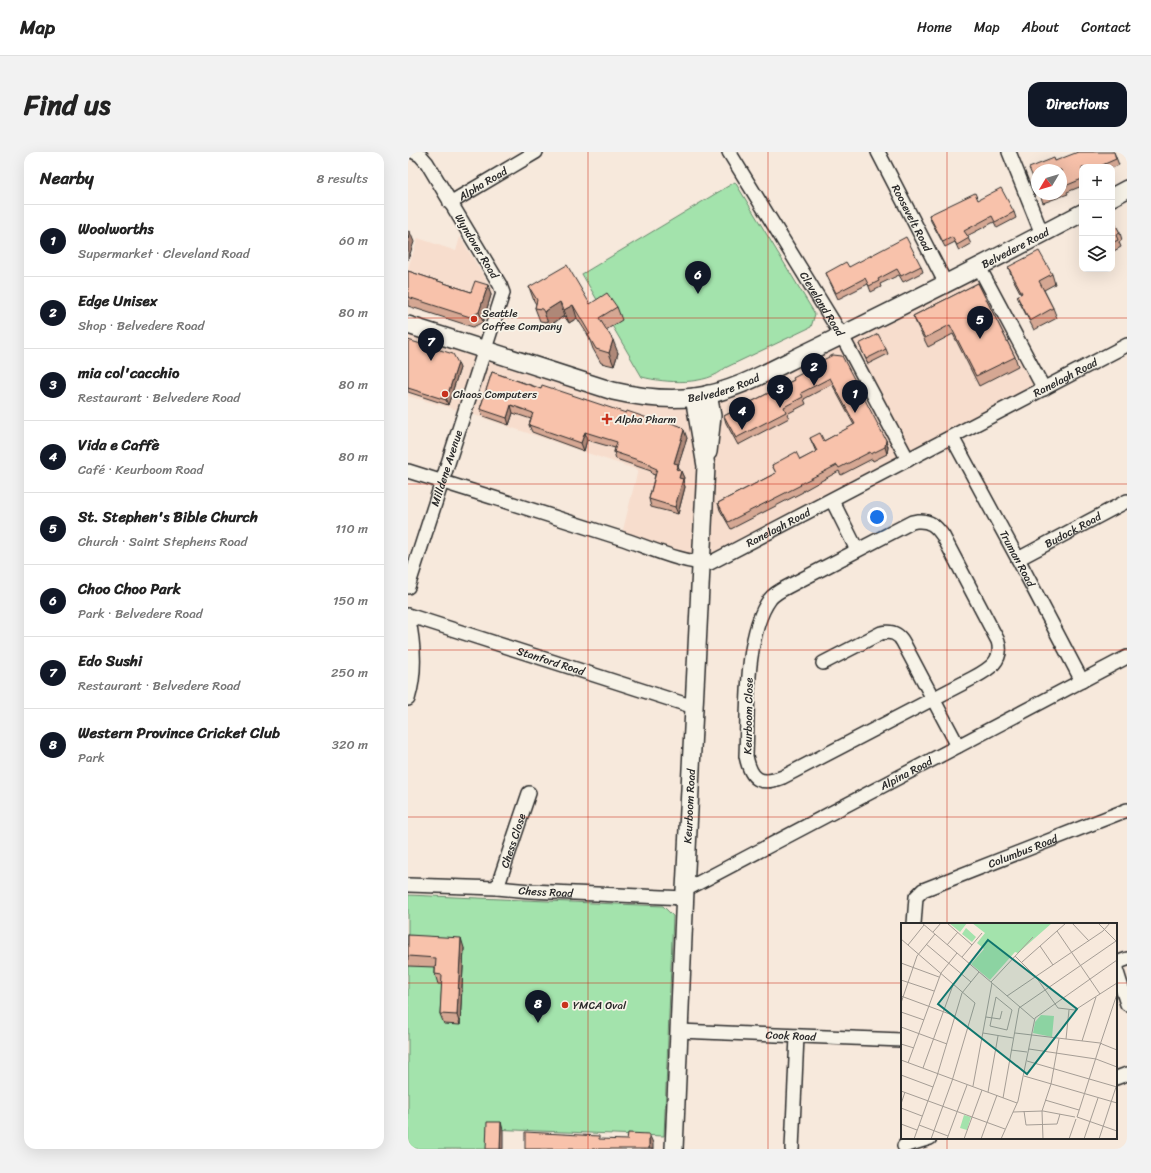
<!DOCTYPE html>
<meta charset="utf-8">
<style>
body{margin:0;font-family:Sriracha,sans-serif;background:#f2f2f2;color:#222}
.controls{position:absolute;right:12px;top:12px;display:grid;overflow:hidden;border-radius:8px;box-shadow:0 4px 16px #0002}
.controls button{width:36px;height:36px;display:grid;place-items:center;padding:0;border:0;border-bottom:1px solid #e0e0e0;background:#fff;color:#222;font:20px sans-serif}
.compass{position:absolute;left:623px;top:12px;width:36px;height:36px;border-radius:50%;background:#fff;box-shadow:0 4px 16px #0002;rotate:232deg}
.you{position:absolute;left:469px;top:365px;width:14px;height:14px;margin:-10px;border:3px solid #fff;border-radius:50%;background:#1a73e8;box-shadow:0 0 0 6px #1a73e833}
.badge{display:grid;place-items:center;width:26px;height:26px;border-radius:50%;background:#111827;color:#fff;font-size:13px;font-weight:700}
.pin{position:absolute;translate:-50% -33px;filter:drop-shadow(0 1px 2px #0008)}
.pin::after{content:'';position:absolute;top:21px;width:14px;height:12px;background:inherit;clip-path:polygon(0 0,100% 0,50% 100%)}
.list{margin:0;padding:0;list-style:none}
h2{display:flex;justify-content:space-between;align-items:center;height:52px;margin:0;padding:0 16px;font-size:17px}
h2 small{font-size:13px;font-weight:400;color:#767676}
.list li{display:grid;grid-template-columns:26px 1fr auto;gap:12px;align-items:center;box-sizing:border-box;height:72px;padding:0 16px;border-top:1px solid #e0e0e0}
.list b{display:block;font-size:15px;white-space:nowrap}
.list p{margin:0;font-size:13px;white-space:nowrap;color:#767676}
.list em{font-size:13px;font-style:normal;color:#767676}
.icon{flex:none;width:22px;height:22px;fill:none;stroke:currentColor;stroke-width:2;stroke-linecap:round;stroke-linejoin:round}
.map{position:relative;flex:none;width:719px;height:997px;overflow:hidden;border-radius:12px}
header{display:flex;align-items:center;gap:24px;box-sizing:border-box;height:56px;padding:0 20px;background:#fff;border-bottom:1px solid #e0e0e0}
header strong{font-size:19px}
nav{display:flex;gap:22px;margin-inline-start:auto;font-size:14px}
.intro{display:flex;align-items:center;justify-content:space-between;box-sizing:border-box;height:96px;padding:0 24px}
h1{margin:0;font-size:28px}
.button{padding:10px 18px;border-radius:12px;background:#111827;color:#fff;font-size:14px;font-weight:700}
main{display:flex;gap:24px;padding:0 24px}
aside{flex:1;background:#fff;border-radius:12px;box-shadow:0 4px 16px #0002}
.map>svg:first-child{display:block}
.built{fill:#f7ddcd}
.green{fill:#a3e3ac;stroke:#67876c}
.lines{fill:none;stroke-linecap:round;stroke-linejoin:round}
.minor-casing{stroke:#2b2b2b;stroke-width:16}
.major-casing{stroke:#2b2b2b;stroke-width:20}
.minor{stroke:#f7f3e8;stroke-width:13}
.major{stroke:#f7f3e8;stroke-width:17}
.wall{fill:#d5a793;stroke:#2b2b2b}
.shaded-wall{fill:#ae8878;stroke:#2b2b2b}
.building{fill:#f8c2ab;stroke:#2b2b2b}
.grid{fill:none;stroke:#c8321e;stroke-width:1;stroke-opacity:0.55}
.poi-dot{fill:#c8321e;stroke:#f7f3e8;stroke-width:1.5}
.labels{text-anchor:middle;stroke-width:3.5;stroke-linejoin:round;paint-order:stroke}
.street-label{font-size:11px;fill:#2b2b2b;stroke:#f7f3e8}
.poi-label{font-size:11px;fill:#2b2b2b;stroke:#f7f3e8;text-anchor:start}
.inset-road{fill:none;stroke:#a59d95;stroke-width:1}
.view{fill:#0f766e;fill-opacity:0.15;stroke:#0f766e;stroke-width:2}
.inset-edge{fill:none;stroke:#2b2b2b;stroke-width:2}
</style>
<header>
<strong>Map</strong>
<nav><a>Home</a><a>Map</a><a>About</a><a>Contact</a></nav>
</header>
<div class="intro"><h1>Find us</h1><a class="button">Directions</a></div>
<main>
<aside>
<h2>Nearby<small>8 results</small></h2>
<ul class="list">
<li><span class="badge">1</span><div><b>Woolworths</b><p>Supermarket · Cleveland Road</p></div><em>60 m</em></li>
<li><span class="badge">2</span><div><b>Edge Unisex</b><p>Shop · Belvedere Road</p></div><em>80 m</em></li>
<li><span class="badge">3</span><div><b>mia col'cacchio</b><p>Restaurant · Belvedere Road</p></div><em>80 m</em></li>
<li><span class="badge">4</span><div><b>Vida e Caffè</b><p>Café · Keurboom Road</p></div><em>80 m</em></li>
<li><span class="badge">5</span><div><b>St. Stephen's Bible Church</b><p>Church · Saint Stephens Road</p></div><em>110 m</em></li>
<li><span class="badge">6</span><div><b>Choo Choo Park</b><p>Park · Belvedere Road</p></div><em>150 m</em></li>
<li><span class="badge">7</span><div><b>Edo Sushi</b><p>Restaurant · Belvedere Road</p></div><em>250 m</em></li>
<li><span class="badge">8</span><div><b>Western Province Cricket Club</b><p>Park</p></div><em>320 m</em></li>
</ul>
</aside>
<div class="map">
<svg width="719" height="997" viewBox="0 0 719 997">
<rect width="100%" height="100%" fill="#f7e9dc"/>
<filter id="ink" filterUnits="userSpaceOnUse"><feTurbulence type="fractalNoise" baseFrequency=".025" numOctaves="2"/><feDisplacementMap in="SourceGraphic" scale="8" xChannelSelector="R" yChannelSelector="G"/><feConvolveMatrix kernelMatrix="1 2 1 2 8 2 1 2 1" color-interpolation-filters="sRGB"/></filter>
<g filter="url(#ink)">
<path class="built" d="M52 85 85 139 75 170 65 175 0 154V116L10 86 48 99Z
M571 115 636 237 302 411 213 386 230 318 57 260 0 244V173L205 239 286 245Z"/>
<path class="green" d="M327 30 407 162 403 175 317 216C299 234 257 231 234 225L174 122Z
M0 743 255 754 265 764 256 984 82 977 81 997H0Z"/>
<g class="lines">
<defs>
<g id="minor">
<path id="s1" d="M321 0 434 184 500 308"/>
<path id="s2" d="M470 0 538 132"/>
<path d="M601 0 634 82"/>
<path id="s3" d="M42 51 128 0"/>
<path d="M571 115 636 237"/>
<path id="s4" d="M544 285 610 407 674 529"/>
<path id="s5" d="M0 319C71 341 141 363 212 386 238 394 275 412 302 411L719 193"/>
<path d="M424 348 449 398"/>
<path d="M509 369C522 368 528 374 535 384L590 489C596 509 580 518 565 526L375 625C352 634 343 628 338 604 340 562 336 482 362 447 366 442 373 438 379 435L504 370Z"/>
<path id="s6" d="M610 407 719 349"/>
<path id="s7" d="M0 435 95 141 92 133 19 11 12 3 6 0"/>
<path id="s8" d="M0 463 286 555"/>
<path d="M0 464C6 491 8 521 0 547"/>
<path d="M415 511 473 481C483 479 490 481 495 490L550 594"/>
<path id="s9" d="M0 733 89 736 122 739 277 746"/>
<path id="s10" d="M89 736 121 641"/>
<path id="s11" d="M277 738 719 505"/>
<path id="s12" d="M506 772 508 745 515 738 719 658"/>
<path d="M708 811 719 807"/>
<path d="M708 817 719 852"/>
<path id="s13" d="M271 879 494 888"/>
<path d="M708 926 719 922"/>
<path d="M496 994 522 986"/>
<path d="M384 997 389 884"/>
</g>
<g id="major">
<path d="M704 45 719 37"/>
<path id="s14" d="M0 173 205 239C231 245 260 249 287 245 327 240 368 215 404 198 495 154 585 108 674 61"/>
<path d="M300 300 304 264 300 242"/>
<path id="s15" d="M266 997 277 738 298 314 286 245"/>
</g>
</defs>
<use href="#minor" class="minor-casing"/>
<use href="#major" class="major-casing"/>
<use href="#minor" class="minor"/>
<use href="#major" class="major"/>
</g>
<path class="wall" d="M706 0 711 13 704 16V15H674V34L659 40 660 42 635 51 632 42H653V18L647 9Z
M570 48 606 60 608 66 589 76 586 70 559 84 563 92 551 99 547 90 537 95 523 69 521 63Z
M704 66 712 81 714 88 711 90 713 95 704 100Z
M513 114 515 120 495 130 491 123 472 132 473 135 463 140 460 132 430 147 420 126 418 121 441 115Z
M600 115 644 122 647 132 636 138 645 156 649 166 626 178 613 153 609 144 613 142 604 125Z
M0 119 63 140 80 133 83 143 75 170 65 175 0 154Z
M570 131 607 205 610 214 571 234 545 182 520 195 509 173 505 164Z
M121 135 182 152 209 155 214 168 198 178 210 201 206 214 193 211 185 197 180 183 169 166 161 171 156 164 141 174 139 170 132 169 127 156 128 152 126 149Z
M0 188 52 216 40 253 0 240Z
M451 192 478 197 480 202 460 212Z
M413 209 478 288 480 295 479 302 465 309 464 307 433 323 431 319 395 339V340L323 377 312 358 310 351 368 321 364 313 392 308 408 300 402 286 416 289 446 273 424 232 396 247 398 252 379 262 381 266 330 293 318 271 316 264 386 228 414 211Z
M84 220 279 286 270 314 276 326 275 328 277 335 270 362 243 355 241 347 247 323 244 322 243 319 208 307 206 300 207 296 179 288 176 299 124 280 121 273 123 267 105 261 101 273 75 264 72 257Z
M0 783 56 796 52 873 36 872 32 862 34 832H30L27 822V815L0 814Z"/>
<path class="shaded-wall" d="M2 80 6 90 0 108V87Z
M80 133 83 143 75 170 71 160Z
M152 150 156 164 141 174 136 160Z
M165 153 169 166 161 171 156 158Z
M205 188 210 201 206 214 201 201Z
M50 211 52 216 40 253 38 248Z
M103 253 105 261 101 273 99 266Z
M276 278 279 286 270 314 272 320 271 325 266 311Z
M177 280 179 288 176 299 173 291Z
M478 288 480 295 479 302 477 295Z
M273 319 276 326 275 328 277 335 270 362 267 355 271 326Z
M53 786 56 796 52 873 49 863Z
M93 970 95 978V997H92Z
M241 982 245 991V997H241Z"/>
<path class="building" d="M670 0H706L708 7 690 15H674V27L657 34V36L653 37V18H629V35L621 16 646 6 647 9Z
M593 36 606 60 587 70 584 64 556 79 561 86 549 93 544 85 535 90 521 63 567 41 570 48Z
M632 42H641L633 45Z
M704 66 712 81 708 83 710 88 704 91Z
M0 79 2 80 0 87Z
M498 85 513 114 493 124 489 117 470 127 471 129 461 134 457 126 428 141 418 121 438 110 441 115Z
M631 99 644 122 631 129 645 156 622 169 609 144 614 141 600 115Z
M159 113 182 152 199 141 209 155 191 166 205 188 201 201 188 197 180 183 182 182 165 153 156 158 152 150 136 160 134 157 127 156 129 148 121 135Z
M0 119 63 140 67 129 80 133 71 160 62 165 0 145Z
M570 131 607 205 568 224 542 173 517 186 505 164Z
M470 182 478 197 458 207 451 192Z
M0 188 45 202 50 211 38 248 0 236Z
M425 203 434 204 478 288 477 295 463 302 462 300 431 316 429 313 392 332 393 333 320 370 310 351 368 321 364 313 388 300 392 308 409 299 402 286 412 281 416 289 447 272 422 226 393 241 395 245 376 255 378 260 328 286 316 264 386 228 385 226 414 211 413 209Z
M84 220 133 237 134 233 218 261 219 259 251 270V267L272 274 276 278 266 311 270 312 268 317 273 319 271 326 275 327 267 355 241 347 249 317 242 314V312L206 300 209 290 177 280 173 291 121 273 125 261 103 253 99 266 72 257Z
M0 783 53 786 49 863 32 862 34 823 27 822 28 806 0 804Z
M79 970H93L92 997H78Z
M117 980 191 984V987L219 988 220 981 241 982V997H117Z"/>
</g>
<path class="grid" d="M180 0V997M360 0V997M539 0V772M0 166H719M0 332H719M0 498H719M0 665H719M0 831H494M708 831H719M539 986V997"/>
<g class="poi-dot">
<circle cx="66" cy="167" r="4"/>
<circle cx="37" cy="242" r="4"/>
<path d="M197 261h4v4h4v4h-4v4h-4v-4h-4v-4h4z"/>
<circle cx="157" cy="853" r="4"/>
</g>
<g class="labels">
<g class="street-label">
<text dy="4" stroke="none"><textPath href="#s3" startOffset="38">Alpha Road</textPath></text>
<text dy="4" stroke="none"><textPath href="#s2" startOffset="74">Roosevelt Road</textPath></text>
<text transform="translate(69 94) rotate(59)" y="4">Wyndover Road</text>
<text dy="4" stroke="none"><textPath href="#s14" startOffset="652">Belvedere Road</textPath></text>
<text dy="4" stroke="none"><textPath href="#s1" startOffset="178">Cleveland Road</textPath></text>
<text dy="4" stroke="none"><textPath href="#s5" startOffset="717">Ranelagh Road</textPath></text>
<text dy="4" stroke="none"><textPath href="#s14" startOffset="328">Belvedere Road</textPath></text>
<text dy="4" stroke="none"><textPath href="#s7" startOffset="125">Milldene Avenue</textPath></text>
<text dy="4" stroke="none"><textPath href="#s5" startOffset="393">Ranelagh Road</textPath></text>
<text dy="4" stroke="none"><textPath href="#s6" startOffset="62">Budock Road</textPath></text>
<text dy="4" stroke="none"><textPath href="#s4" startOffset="138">Truman Road</textPath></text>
<text dy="4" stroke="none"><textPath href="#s8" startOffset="150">Stanford Road</textPath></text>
<text transform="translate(340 564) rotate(-89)" y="4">Keurboom Close</text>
<text dy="4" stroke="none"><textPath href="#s11" startOffset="250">Alpina Road</textPath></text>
<text dy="4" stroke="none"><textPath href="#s15" startOffset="343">Keurboom Road</textPath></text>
<text dy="4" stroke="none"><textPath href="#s10" startOffset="50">Chess Close</textPath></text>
<text dy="4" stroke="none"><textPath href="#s12" startOffset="144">Columbus Road</textPath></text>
<text dy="4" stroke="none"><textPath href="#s9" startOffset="138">Chess Road</textPath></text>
<text dy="4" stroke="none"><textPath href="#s13" startOffset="112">Cook Road</textPath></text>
</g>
<g class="poi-label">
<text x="74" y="165">Seattle<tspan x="74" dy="13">Coffee Company</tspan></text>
<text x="45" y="246">Chaos Computers</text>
<text x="207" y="271">Alpha Pharm</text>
<text x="165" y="857">YMCA Oval</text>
</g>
</g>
<g transform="translate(493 771)">
<rect width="216" height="216" fill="#f7e9dc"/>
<path d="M48 0H66L59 9ZM71 0H151L117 30 114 29 89 57 70 41 83 26 76 20 84 10ZM65 5 75 14 71 19 61 11ZM140 92 153 93 151 114 132 110 134 99ZM63 192 70 194 66 207 59 205Z" fill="#a3e3ac"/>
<path class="inset-road" d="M21 0 133 96M46 0 71 22M171 0 188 18M197 0 216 19M156 8 199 71M32 9 40 0M0 16 74 80 51 158 30 216M25 21 70 59M7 22 23 2M46 22 57 9M139 23 152 42M114 33 135 54M61 34 81 10M121 39 165 0M0 40 38 54M135 54 157 85 174 87 216 60M0 57 33 68M90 59 132 14M0 73 54 93M106 73 202 8 209 0M95 74 111 87 106 107 89 103ZM0 80 16 33 34 11M0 89 23 97M85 94 99 96 101 88M0 104 46 121M82 110 112 115M114 110 199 120M165 116 168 87M181 118 195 74M201 120 199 122 216 71M0 121 13 125M201 121 216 127M128 126 195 136 216 144M110 127 126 129M0 137 116 180M126 138 216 164M7 140 40 50 56 30M22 145 52 62M0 152 32 164M123 153 216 180M72 163 91 60M0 168 104 206M87 169 97 113M102 175 118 85 215 18M144 177 178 187M0 181 4 169M0 185 21 193M123 188 125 202 156 201 159 191M112 189 142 188 174 194M176 194 199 122M176 194 216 208M0 201 16 207M18 202 47 213M13 216 36 153 61 70 78 49M46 216 66 162M63 216 81 167M80 216 96 172M100 216 117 178 134 95 216 37M142 216 141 188 150 161 158 116M168 216 175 196M183 216 197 175M198 216 216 161"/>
<path class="view" d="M87 17 176 86 126 151 37 81Z"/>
<rect width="216" height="216" class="inset-edge"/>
</g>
</svg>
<div class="controls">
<button>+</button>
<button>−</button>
<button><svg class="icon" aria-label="layers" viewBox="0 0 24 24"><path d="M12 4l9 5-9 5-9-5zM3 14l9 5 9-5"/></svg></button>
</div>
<svg class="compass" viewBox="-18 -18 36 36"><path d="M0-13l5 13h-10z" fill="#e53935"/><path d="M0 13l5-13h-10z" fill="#767676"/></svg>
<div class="you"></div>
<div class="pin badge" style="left:447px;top:261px">1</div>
<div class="pin badge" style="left:406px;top:234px">2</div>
<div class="pin badge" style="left:372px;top:256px">3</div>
<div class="pin badge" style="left:334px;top:278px">4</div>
<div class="pin badge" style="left:572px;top:187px">5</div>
<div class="pin badge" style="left:290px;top:142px">6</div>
<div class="pin badge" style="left:23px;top:209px">7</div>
<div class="pin badge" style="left:130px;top:871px">8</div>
</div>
</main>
